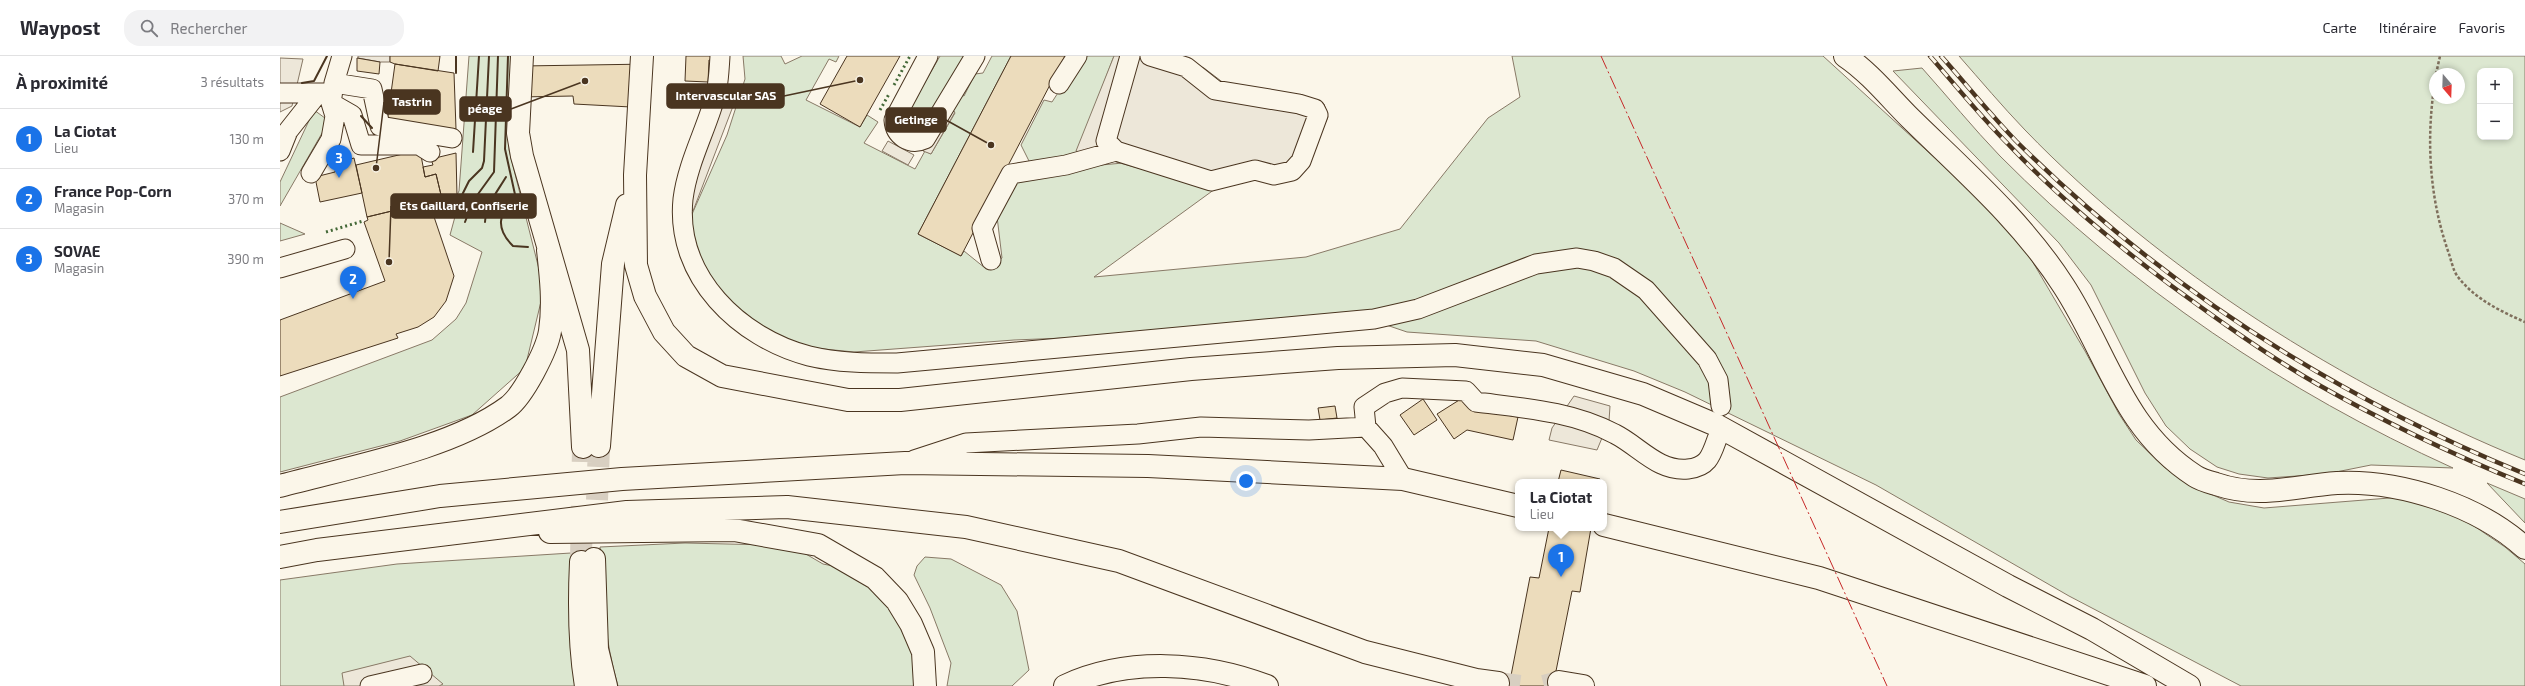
<!DOCTYPE html>
<html lang="fr">
<meta charset="utf-8">
<style>
body{margin:0;font-family:"Exo 2",sans-serif;background:#f2f2f3;color:#2b2b33}
.controls{position:absolute;right:12px;top:12px;display:grid;overflow:hidden;border-radius:8px;box-shadow:0 2px 6px #0003}
.controls button{width:36px;height:36px;display:grid;place-items:center;padding:0;border:0;border-bottom:1px solid #e1e1e2;background:#fff;color:#2b2b33;font:20px sans-serif}
.compass{position:absolute;left:2149px;top:12px;width:36px;height:36px;border-radius:50%;background:#fff;box-shadow:0 2px 6px #0003;rotate:161deg}
.you{position:absolute;left:966px;top:425px;width:14px;height:14px;margin:-10px;border:3px solid #fff;border-radius:50%;background:#1a73e8;box-shadow:0 0 0 6px #1a73e833}
.badge{display:grid;place-items:center;width:26px;height:26px;border-radius:50%;background:#1a73e8;color:#fff;font-size:13px;font-weight:700}
.pin{position:absolute;translate:-50% -33px;filter:drop-shadow(0 1px 2px #0008)}
.pin::after{content:'';position:absolute;top:21px;width:14px;height:12px;background:inherit;clip-path:polygon(0 0,100% 0,50% 100%)}
.popup{position:absolute;left:1235px;top:423px;width:92px;height:52px;box-sizing:border-box;display:grid;place-content:center;border-radius:8px;background:#fff;filter:drop-shadow(0 1px 3px #0005);font-size:13px;white-space:nowrap;color:#7c7c81}
.popup b{font-size:15px;color:#2b2b33}
.popup::after{content:'';position:absolute;left:50%;top:100%;margin-left:-8px;border:8px solid transparent;border-top-color:#fff}
.list{margin:0;padding:0;list-style:none}
h2{display:flex;justify-content:space-between;align-items:center;height:52px;margin:0;padding:0 16px;font-size:17px}
h2 small{font-size:13px;font-weight:400;color:#7c7c81}
.list li{display:grid;grid-template-columns:26px 1fr auto;gap:12px;align-items:center;box-sizing:border-box;height:60px;padding:0 16px;border-top:1px solid #e1e1e2}
.list b{display:block;font-size:15px;white-space:nowrap}
.list p{margin:0;font-size:13px;white-space:nowrap;color:#7c7c81}
.list em{font-size:13px;font-style:normal;color:#7c7c81}
.icon{flex:none;width:22px;height:22px;fill:none;stroke:currentColor;stroke-width:2;stroke-linecap:round;stroke-linejoin:round}
.map{position:relative;flex:none;width:2245px;height:630px;overflow:hidden}
header{display:flex;align-items:center;gap:24px;box-sizing:border-box;height:56px;padding:0 20px;background:#fff;border-bottom:1px solid #e1e1e2}
header strong{font-size:19px}
nav{display:flex;gap:22px;margin-inline-start:auto;font-size:14px}
.search{width:280px;height:36px;background:#f2f2f3;display:flex;align-items:center;gap:10px;box-sizing:border-box;padding:0 14px;border-radius:16px;color:#7c7c81;font-size:15px}
main{display:flex}
aside{flex:1;background:#fff}
.map>svg:first-child{display:block}
.green{fill:#dce7d0;stroke:#887966;fill-rule:evenodd}
.parking{fill:#ede7d9;stroke:#887966}
.building{fill:#ecdcbc;stroke:#4a3520}
.lines{fill:none;stroke-linecap:round;stroke-linejoin:round}
.highway-tunnel{stroke:#d8cfc1;stroke-width:22;stroke-dasharray:22 11;stroke-linecap:butt}
.minor-casing{stroke:#4a3520;stroke-width:21}
.major-casing{stroke:#4a3520;stroke-width:24}
.highway-casing{stroke:#4a3520;stroke-width:24}
.path{stroke:#7f6f5c;stroke-width:2.5;stroke-dasharray:3 2;stroke-linecap:butt}
.minor{stroke:#fbf6e9;stroke-width:19}
.major{stroke:#fbf6e9;stroke-width:22}
.highway{stroke:#fbf6e9;stroke-width:22}
.rail-casing{stroke:#4a3520;stroke-width:4.5}
.rail{stroke:#fbf6e9;stroke-width:3;stroke-dasharray:9;stroke-linecap:butt}
.hedge{stroke:#436837;stroke-width:3;stroke-dasharray:2 3;stroke-linecap:butt}
.wall{stroke:#4a3520;stroke-width:2}
.power{stroke:#c62828;stroke-width:1;stroke-dasharray:14 3 2 3;stroke-linecap:butt}
.leader{fill:none;stroke:#4a3520;stroke-width:1.5}
.callout-dot{fill:#4a3520;stroke:#fbf6e9;stroke-width:1.5}
.callout{fill:#4a3520;stroke:#4a3520;stroke-width:1.5}
.callout-label{font-size:12px;text-anchor:middle;font-weight:bold;fill:#fff}
</style>
<header>
<strong>Waypost</strong>
<div class="search"><svg class="icon" aria-label="search" viewBox="0 0 24 24"><circle cx="10" cy="10" r="6"/><path d="M15 15l6 6"/></svg>Rechercher</div>
<nav><a>Carte</a><a>Itinéraire</a><a>Favoris</a></nav>
</header>
<main>
<aside>
<h2>À proximité<small>3 résultats</small></h2>
<ul class="list">
<li><span class="badge">1</span><div><b>La Ciotat</b><p>Lieu</p></div><em>130 m</em></li>
<li><span class="badge">2</span><div><b>France Pop-Corn</b><p>Magasin</p></div><em>370 m</em></li>
<li><span class="badge">3</span><div><b>SOVAE</b><p>Magasin</p></div><em>390 m</em></li>
</ul>
</aside>
<div class="map">
<svg width="2245" height="630" viewBox="0 0 2245 630">
<rect width="100%" height="100%" fill="#fbf6e9"/>
<path class="green" d="M189 0H232L229 94 264 233 245 312 192 359 120 385 0 416V341L152 284 176 263 186 247 202 196 170 179 176 157 175 143 179 135Z
M463 0H501L505 8 522 0H559L556 6 549 3 526 44 580 71 587 59 598 66 584 87 635 113 645 95 651 98 675 57 669 53 679 38 684 40 695 18 703 17 712 0H731L638 178 681 200 684 195 705 212 722 202 716 152 740 122 799 111 843 107 935 133 814 221 1026 201 1120 173 1208 62 1240 41 1232 0H1543L1734 174 1805 295 1839 358 1856 384 1883 410 1907 428 1949 446 1984 452 2122 441 2169 453 2225 491 2245 508V630H1961L1789 540 1596 429 1405 336 1354 315 1256 285 1127 276 1077 259 836 280 734 284 574 296 534 292 497 281 445 243 415 194 409 165 447 79 465 23Z
M660 0H685L642 74 637 77 623 73 621 58 628 56Z
M802 0H834L797 97 751 109 741 89 764 44 772 46Z
M1679 0H2245V404C2064 330 1881 215 1745 74 1722 50 1701 25 1679 0ZM2200 15H2230V81H2200ZM2155 18H2179V42H2155Z
M1642 12C1668 41 1693 72 1720 100 1850 231 2005 336 2173 412L2091 409 2046 418 1988 422 1959 418 1937 411 1910 393 1886 370 1865 337 1811 229 1779 187 1613 15Z
M34 54 49 65 0 150V126Z
M0 167 25 178 0 185Z
M2207 427 2245 443V467Z
M405 487 490 489 519 494 543 508 563 512 589 528 626 572 635 602 634 630H338C325 585 321 538 320 491Z
M291 497 292 599 299 630H0V524L117 508Z
M645 501 671 503 721 529 737 555 749 614 732 630H667L671 607 650 552 634 519 637 510Z"/>
<path class="parking" d="M78 0H110V6H100L78 2Z
M834 0H898L924 12 949 31 976 41 1044 48 1048 61 1022 115 971 121 935 133 796 95Z
M0 2 23 3 12 50 0 56Z
M445 35 455 45 413 155 409 150 412 133Z
M668 52 675 56 651 98 643 95Z
M608 85 634 99 628 109 602 95Z
M1294 340 1330 350 1329 365 1317 394 1269 384 1272 372Z
M130 600 163 628 159 630H64L62 617Z"/>
<path class="building" d="M110 0H160L158 15 115 8 110 6Z
M406 0H433V4H429L428 26 405 25Z
M567 0H620L580 71 540 48Z
M731 0H785L681 200 638 178Z
M77 2 100 6 99 18 77 15Z
M115 8 174 17 176 73 107 66Z
M370 8V52L294 48 293 40 240 41 242 10Z
M140 94 145 121 156 118 162 143 87 161 76 109Z
M176 97 177 140 162 143 156 118 145 121 143 111 153 109 151 103Z
M74 102 82 137 40 146 35 121 55 116 57 107Z
M149 146 174 220 166 245 154 261 138 271 116 278 118 282 0 320V264L105 225 84 166 88 164 87 161Z
M1184 341 1191 353 1238 361 1233 384 1187 374 1174 383 1157 358Z
M1143 343 1157 364 1134 379 1120 359Z
M1055 350 1057 362 1040 364 1038 352Z
M1281 414 1320 423 1319 426H1278Z
M1269 472H1311L1300 536 1292 535 1273 630H1229L1250 521 1259 522Z"/>
<g class="lines">
<path class="highway-tunnel" d="M317 444 319 390
M301 505 303 391
M1218 627 1240 630
M1264 630 1279 626"/>
<defs>
<path id="minor" d="M440 0C439 17 438 35 432 51 422 82 407 111 403 143 395 221 460 282 529 300 558 307 587 307 617 307L1094 263 1138 253 1256 208 1297 202 1314 205 1334 212 1366 234 1427 303 1438 324 1441 350
M648 0 614 64C615 80 630 90 645 83L695 0
M850 0 826 85 836 95 931 125 975 114 994 119 1012 115 1021 105 1038 59 1035 53 1019 48 935 34 906 11 870 0
M54 27 92 33 100 70 172 82
M779 28 797 0
M0 37H47
M51 47 72 59 81 89H139L150 96
M0 95 8 75 38 37
M31 117 51 83 55 60 51 47 54 27 62 0
M711 204 702 172 731 118 786 109 836 95
M0 212 65 193
M1086 371 1084 351 1105 337 1122 332 1186 335 1196 346C1243 352 1292 355 1335 378 1359 390 1378 416 1408 413 1428 411 1431 400 1437 383
M634 404 686 387 858 378 921 371 1029 374 1086 371 1103 390 1123 423
M90 630 142 618"/>
<path id="major" d="M1565 0C1589 16 1610 42 1630 62 1684 115 1742 165 1783 229 1827 296 1842 373 1915 420 1921 424 1929 426 1936 428 1980 443 2013 430 2057 427 2120 424 2198 449 2245 492"/>
<path id="highway" d="M242 0 238 77 242 100 298 294 303 391
M362 0 355 119 356 209 365 240 384 276 406 300 442 320 568 344H620L911 313 1058 302 1175 299 1263 309 1363 338 1436 369 1728 530 1812 573 1909 630
M319 390 333 208 347 149
M0 430C69 411 171 393 228 351 243 340 267 294 270 275 274 248 271 221 268 194
M0 466 160 440 342 423 625 407 868 410 1123 423 1238 450
M1324 469 1539 522 1865 630
M270 476 454 474 538 489 595 522 617 545 631 568 643 596 645 630
M0 501 37 494 347 456 507 451 686 471 839 505 1085 596 1196 624 1218 627
M314 503 317 593 326 630
M301 506C299 548 299 588 306 630
M1279 626 1303 630
M785 630C847 601 924 606 987 630"/>
</defs>
<use href="#minor" class="minor-casing"/>
<use href="#major" class="major-casing"/>
<use href="#highway" class="highway-casing"/>
<path class="path" d="M2156 18 2160 0
M2155 25C2146 82 2149 140 2168 195 2171 203 2173 215 2178 221 2195 243 2220 255 2245 266"/>
<use href="#minor" class="minor"/>
<use href="#major" class="major"/>
<use href="#highway" class="highway"/>
<defs>
<path id="rail" d="M1650 0C1676 30 1701 61 1729 89 1777 140 1833 186 1889 228 1937 263 1985 298 2037 328 2104 366 2174 399 2245 428
M1661 0C1686 28 1710 58 1736 85 1883 231 2054 340 2245 418"/>
</defs>
<use href="#rail" class="rail-casing"/>
<use href="#rail" class="rail"/>
<path class="hedge" d="M614 29 630 0
M600 54 609 38
M46 176 83 165"/>
<path class="wall" d="M228 0 225 93 236 143C217 157 216 173 233 190L248 191
M176 17V0
M22 27 34 25 47 0
M81 60 92 72
M193 96 199 0
M178 147 189 125 202 112 204 105 209 0
M185 166 193 145 214 116 218 0
M205 166C206 149 217 136 226 121"/>
<path class="power" d="M1321 0 1607 630"/>
</g>
<path class="leader" d="M580 24L504 40M96 112L104 46M305 25L231 53M711 89L666 64M109 206L111 150"/>
<g class="callout-dot">
<circle cx="580" cy="24" r="4"/>
<circle cx="96" cy="112" r="4"/>
<circle cx="305" cy="25" r="4"/>
<circle cx="711" cy="89" r="4"/>
<circle cx="109" cy="206" r="4"/>
</g>
<g class="callout">
<rect x="387" y="28" width="117" height="24" rx="4"/>
<rect x="104" y="34" width="56" height="24" rx="4"/>
<rect x="180" y="41" width="51" height="24" rx="4"/>
<rect x="606" y="52" width="60" height="24" rx="4"/>
<rect x="111" y="138" width="145" height="24" rx="4"/>
</g>
<g class="callout-label">
<text x="446" y="44">Intervascular SAS</text>
<text x="132" y="50">Tastrin</text>
<text x="205" y="57">péage</text>
<text x="636" y="68">Getinge</text>
<text x="184" y="154">Ets Gaillard, Confiserie</text>
</g>
</svg>
<div class="controls">
<button>+</button>
<button>−</button>
</div>
<svg class="compass" viewBox="-18 -18 36 36"><path d="M0-13l5 13h-10z" fill="#e53935"/><path d="M0 13l5-13h-10z" fill="#7c7c81"/></svg>
<div class="you"></div>
<div class="pin badge" style="left:1281px;top:521px">1</div>
<div class="popup"><b>La Ciotat</b>Lieu</div>
<div class="pin badge" style="left:73px;top:243px">2</div>
<div class="pin badge" style="left:59px;top:122px">3</div>
</div>
</main>
